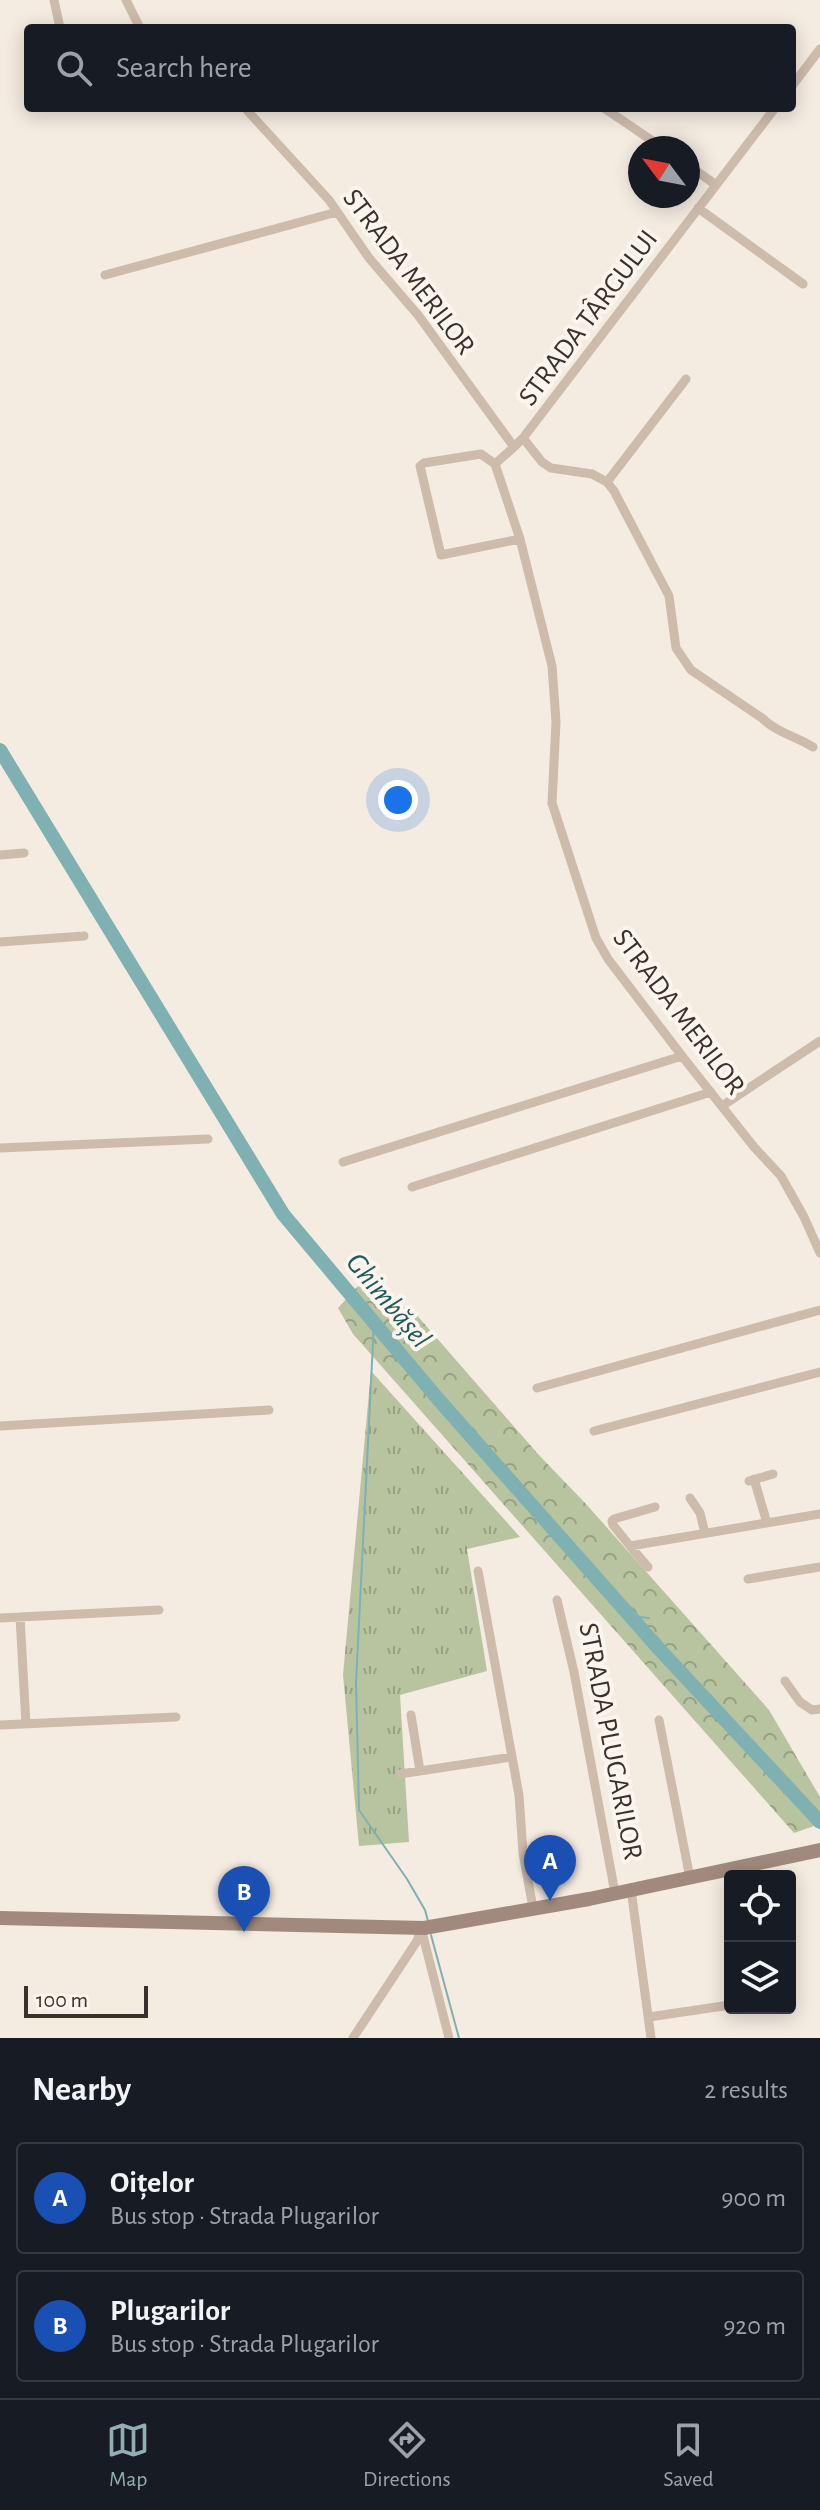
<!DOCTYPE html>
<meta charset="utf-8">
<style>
body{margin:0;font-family:"Alegreya Sans",sans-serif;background:#20242c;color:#f1f3f6}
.controls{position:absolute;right:24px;bottom:24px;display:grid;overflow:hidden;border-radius:8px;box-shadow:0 4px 20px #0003}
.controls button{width:72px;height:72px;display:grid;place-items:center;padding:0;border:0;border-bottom:2px solid #363941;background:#171b24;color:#f1f3f6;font:40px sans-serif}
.compass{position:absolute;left:628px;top:136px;width:72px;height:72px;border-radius:50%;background:#171b24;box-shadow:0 4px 20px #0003;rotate:302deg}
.scale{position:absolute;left:24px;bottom:20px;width:124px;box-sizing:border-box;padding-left:8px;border:4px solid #3b302b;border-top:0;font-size:22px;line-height:28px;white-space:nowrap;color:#3b302b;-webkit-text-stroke:6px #fbf5ee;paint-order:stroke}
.you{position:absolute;left:398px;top:800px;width:28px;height:28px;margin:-20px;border:6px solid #fff;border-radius:50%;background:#1a73e8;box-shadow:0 0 0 12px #1a73e833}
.badge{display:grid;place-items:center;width:52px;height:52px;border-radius:50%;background:#92aeb2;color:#fff;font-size:26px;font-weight:700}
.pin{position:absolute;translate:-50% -66px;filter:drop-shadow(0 2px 4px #0008)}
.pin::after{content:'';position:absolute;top:42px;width:28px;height:24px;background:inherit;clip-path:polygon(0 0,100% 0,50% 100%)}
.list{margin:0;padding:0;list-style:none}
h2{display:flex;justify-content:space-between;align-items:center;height:104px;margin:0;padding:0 32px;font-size:34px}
h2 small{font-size:26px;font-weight:400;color:#9ea1a6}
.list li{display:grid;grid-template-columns:52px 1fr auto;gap:24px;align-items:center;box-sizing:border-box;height:112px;margin:0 16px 16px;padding:0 16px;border:2px solid #363941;border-radius:8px}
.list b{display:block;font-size:30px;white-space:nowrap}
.list p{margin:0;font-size:26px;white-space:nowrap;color:#9ea1a6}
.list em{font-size:26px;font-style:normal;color:#9ea1a6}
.icon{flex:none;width:44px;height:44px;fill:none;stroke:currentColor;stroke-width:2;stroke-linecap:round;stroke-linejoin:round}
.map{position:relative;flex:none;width:820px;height:2038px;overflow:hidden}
.search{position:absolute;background:#171b24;box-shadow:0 4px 20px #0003;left:24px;right:24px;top:24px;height:88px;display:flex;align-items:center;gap:20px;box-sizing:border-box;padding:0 28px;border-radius:8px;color:#9ea1a6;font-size:30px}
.sheet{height:360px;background:#171b24}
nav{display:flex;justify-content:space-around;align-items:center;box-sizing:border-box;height:112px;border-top:2px solid #363941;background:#171b24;font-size:22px;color:#9ea1a6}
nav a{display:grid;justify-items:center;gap:4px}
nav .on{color:#92aeb2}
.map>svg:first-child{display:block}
.grass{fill:url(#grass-tufts)}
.forest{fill:url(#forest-crowns)}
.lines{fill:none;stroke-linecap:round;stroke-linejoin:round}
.stream{stroke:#7fb0b2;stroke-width:2}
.river{stroke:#7fb0b2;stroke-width:14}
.street{stroke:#cdbbac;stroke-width:9}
.secondary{stroke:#a18a7d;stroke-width:14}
.labels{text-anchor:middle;stroke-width:8;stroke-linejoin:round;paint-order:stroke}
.street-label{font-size:28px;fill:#3b302b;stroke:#fbf5ee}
.water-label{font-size:30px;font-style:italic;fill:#1f5a5e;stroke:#fbf5ee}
</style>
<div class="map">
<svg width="820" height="2038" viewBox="0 0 820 2038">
<defs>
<pattern id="grass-tufts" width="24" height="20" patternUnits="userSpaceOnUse" patternTransform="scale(2)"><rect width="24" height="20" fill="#b8c4a0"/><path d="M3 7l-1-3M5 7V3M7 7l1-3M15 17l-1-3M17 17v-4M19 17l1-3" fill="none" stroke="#97a083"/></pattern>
<pattern id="forest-crowns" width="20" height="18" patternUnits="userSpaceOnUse" patternTransform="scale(2)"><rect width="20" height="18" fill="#b8c4a0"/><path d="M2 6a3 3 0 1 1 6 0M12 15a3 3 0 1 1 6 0" fill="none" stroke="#97a083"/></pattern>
</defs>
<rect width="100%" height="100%" fill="#f4ebe1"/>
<path class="grass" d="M371 1371 520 1537 467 1549 487 1671 400 1695 409 1842 359 1846 343 1675Z"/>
<path class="forest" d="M358 1286 414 1312 538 1454 586 1504 769 1710 820 1797V1824L794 1833 353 1334 338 1308Z"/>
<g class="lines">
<path class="stream" d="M374 1322 356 1683 359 1810 407 1879 425 1910 428 1921
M631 1616 649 1618
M431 1935 459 2038"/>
<path class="river" d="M0 750 283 1214 438 1399 661 1651 820 1822"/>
<path class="street" d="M54 0 60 28
M126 0 140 28
M792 86 820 49
M245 108 329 200 369 258 418 315 514 447 495 464 520 539
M604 108 663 148
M688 165 716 185
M698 208 803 284
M105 275 337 212
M523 438 775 108
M514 447 523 438 542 462 551 468 592 474 607 482 614 491 669 596 676 648 691 670 762 718C777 733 796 736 813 747
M495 464 481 454 424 463 420 466 441 555 520 539 552 666 556 722 552 803 596 938 608 959 682 1056 754 1147 781 1176 804 1217 820 1253
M607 482 686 379
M0 855 24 853
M0 942 84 936
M722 1106 820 1041
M0 1148 208 1139
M343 1162 682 1056
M412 1187 711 1092
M537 1388 820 1310
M0 1426 269 1410
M594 1431 820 1372
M754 1479 767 1523
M749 1481 773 1474
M690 1498 700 1513 705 1533
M655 1507 614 1519 612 1521 613 1525 630 1546 820 1514
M630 1546 648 1567
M478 1571 519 1795 523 1853 533 1908
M748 1579 820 1567
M557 1600 574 1672 615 1893
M20 1617 26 1724
M0 1618 159 1610
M785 1681 800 1702 812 1710 820 1709
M411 1715 420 1771
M659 1720 690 1878
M0 1725 176 1717
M400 1774 512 1757
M631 1889 651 2038
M421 1928 449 2038
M649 2017 730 2005
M353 2038 417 1941 421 1928"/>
<path class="secondary" d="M0 1918 424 1928 589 1899 820 1850"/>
</g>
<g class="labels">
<g class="street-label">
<text transform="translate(410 271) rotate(53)" y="10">STRADA MERILOR</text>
<text transform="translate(587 317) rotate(-53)" y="10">STRADA TÂRGULUI</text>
<text transform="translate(680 1011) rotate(53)" y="10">STRADA MERILOR</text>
<text transform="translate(612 1741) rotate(79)" y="10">STRADA PLUGARILOR</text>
</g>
<g class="water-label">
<text transform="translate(389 1300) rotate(50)" y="10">Ghimbășel</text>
</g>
</g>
</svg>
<div class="controls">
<button><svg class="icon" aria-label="locate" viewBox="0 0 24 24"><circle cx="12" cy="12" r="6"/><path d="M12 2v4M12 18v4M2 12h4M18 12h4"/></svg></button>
<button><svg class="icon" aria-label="layers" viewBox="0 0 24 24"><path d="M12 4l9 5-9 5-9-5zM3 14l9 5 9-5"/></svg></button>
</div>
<svg class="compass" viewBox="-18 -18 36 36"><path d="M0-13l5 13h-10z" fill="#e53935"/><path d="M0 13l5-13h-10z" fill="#9ea1a6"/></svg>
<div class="scale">100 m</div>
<div class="you"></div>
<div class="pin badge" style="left:550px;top:1901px;background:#1a4fb4">A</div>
<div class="pin badge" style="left:244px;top:1932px;background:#1a4fb4">B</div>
<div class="search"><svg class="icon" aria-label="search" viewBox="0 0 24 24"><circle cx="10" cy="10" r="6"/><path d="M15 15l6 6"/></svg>Search here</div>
</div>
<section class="sheet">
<h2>Nearby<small>2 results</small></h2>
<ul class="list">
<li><span class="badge" style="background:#1a4fb4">A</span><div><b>Oițelor</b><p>Bus stop · Strada Plugarilor</p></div><em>900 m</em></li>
<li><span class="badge" style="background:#1a4fb4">B</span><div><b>Plugarilor</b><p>Bus stop · Strada Plugarilor</p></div><em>920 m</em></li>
</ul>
</section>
<nav>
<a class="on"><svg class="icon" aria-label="map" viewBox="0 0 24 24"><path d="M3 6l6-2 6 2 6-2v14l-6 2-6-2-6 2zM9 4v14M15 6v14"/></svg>Map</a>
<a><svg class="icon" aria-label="directions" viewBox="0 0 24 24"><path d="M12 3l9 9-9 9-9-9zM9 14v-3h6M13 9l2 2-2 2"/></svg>Directions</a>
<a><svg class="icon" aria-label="saved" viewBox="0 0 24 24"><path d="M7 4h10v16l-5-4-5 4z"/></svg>Saved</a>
</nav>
